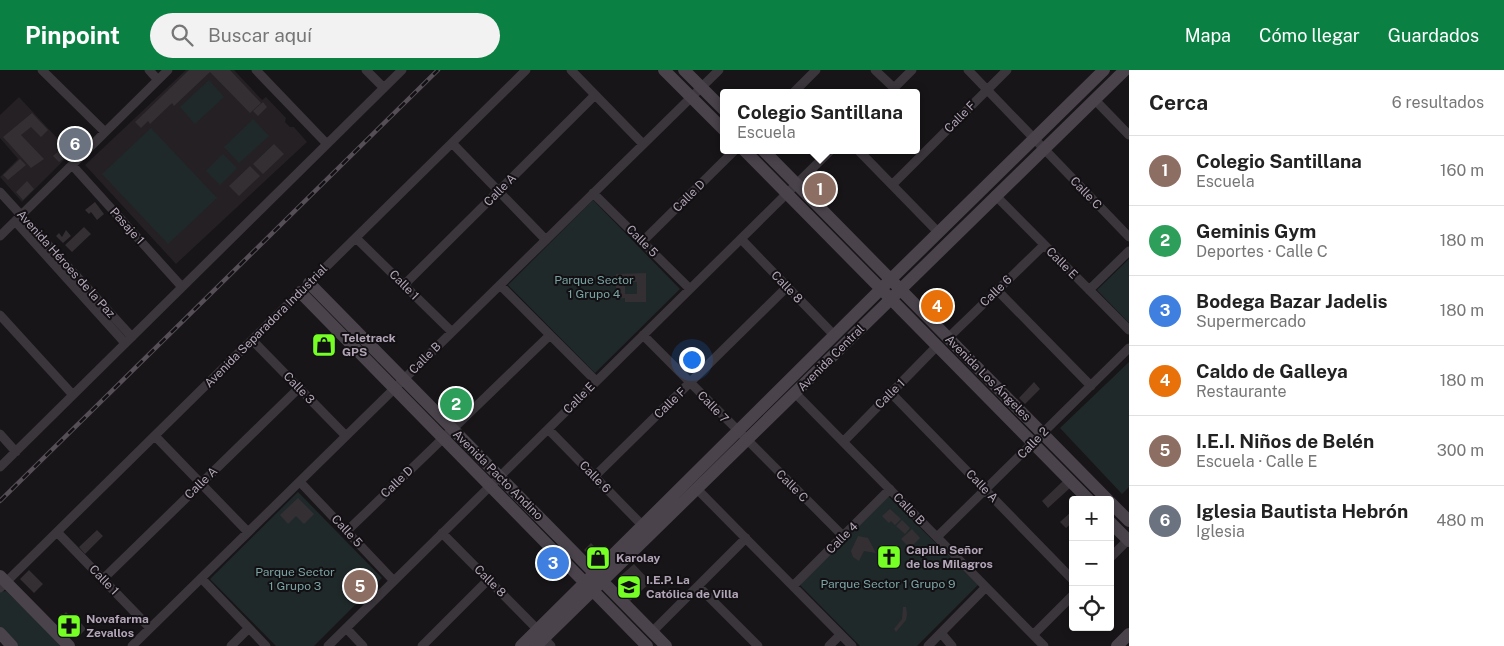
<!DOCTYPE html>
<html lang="es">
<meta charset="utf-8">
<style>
body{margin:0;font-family:"Public Sans",sans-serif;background:#f2f2f2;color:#222}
.controls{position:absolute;right:15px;bottom:15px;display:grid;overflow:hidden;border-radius:5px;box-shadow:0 2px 8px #0003}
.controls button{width:45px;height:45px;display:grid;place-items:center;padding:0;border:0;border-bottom:1px solid #e0e0e0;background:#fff;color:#222;font:25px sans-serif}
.you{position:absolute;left:691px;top:289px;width:18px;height:18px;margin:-12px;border:4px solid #fff;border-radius:50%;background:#1a73e8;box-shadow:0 0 0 8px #1a73e833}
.badge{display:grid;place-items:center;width:32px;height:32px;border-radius:50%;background:#0b8043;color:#fff;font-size:16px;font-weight:700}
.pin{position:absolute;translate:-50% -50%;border:2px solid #fff;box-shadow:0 1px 5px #0006}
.popup{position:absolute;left:720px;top:19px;width:200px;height:65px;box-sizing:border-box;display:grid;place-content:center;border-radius:5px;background:#fff;filter:drop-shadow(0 1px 4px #0005);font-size:16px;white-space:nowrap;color:#767676}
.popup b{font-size:19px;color:#222}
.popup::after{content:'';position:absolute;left:50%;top:100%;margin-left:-10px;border:10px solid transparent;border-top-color:#fff}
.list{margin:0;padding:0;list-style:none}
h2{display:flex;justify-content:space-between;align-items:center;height:65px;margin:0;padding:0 20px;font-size:21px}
h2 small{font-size:16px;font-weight:400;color:#767676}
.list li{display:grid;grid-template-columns:32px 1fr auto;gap:15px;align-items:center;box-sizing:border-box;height:70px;padding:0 20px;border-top:1px solid #e0e0e0}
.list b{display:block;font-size:19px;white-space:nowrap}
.list p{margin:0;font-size:16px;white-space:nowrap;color:#767676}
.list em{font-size:16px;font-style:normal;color:#767676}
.icon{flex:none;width:28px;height:28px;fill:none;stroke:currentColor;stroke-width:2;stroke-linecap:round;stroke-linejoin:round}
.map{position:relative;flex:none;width:1129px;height:576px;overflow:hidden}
header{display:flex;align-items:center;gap:30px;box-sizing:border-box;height:70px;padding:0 25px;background:#0b8043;color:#fff}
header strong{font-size:24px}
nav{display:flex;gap:28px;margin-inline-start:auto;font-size:18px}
.search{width:350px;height:45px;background:#f2f2f2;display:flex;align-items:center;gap:12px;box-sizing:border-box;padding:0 18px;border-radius:28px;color:#767676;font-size:19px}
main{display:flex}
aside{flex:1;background:#fff}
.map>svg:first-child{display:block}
.built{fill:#242024}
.green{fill:#20292a}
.building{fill:#332f33;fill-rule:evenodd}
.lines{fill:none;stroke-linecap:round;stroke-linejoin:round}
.street{stroke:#3b353c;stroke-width:9}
.secondary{stroke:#4a434c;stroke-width:12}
.rail-casing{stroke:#554e57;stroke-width:4.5}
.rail{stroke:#121012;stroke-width:2.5;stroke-dasharray:8;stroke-linecap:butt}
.labels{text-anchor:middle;stroke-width:4;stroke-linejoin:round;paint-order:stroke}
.street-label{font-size:12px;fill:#b2a5b8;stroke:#121012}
.park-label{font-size:12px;fill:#7ba3a4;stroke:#121012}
.poi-label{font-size:12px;font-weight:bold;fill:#b2a5b8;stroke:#121012;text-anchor:start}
</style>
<header>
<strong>Pinpoint</strong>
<div class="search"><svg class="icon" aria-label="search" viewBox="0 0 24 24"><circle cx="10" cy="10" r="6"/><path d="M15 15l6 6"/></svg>Buscar aquí</div>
<nav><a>Mapa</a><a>Cómo llegar</a><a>Guardados</a></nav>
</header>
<main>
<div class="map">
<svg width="1129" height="576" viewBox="0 0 1129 576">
<rect width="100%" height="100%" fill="#171517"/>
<path class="built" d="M186 0H234L262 30 266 27 286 48 285 52 290 57H294L307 72 176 194 85 95Z
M19 27 71 83 22 132 0 107 18 89 0 68V45Z"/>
<path class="green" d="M209 10 224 27 195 54 180 37Z
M253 49 269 66 239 93 224 77Z
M151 58 217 128 168 174 102 104Z
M223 84 237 98 220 115 206 101Z
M593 130 680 219 595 303 508 215Z
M1129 189V253L1097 220Z
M1129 292V417L1122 424 1060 358Z
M298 422 382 508 314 576H276L210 509Z
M888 426 978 515 917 576H860L800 515Z
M6 521 63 576H18L0 558V522Z"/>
<path class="building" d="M189 0H230L261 33 250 43 210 2 174 36 172 33 150 54 148 51 141 58 135 52Z
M263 32 267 37 258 46 253 41Z
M32 43 48 60 41 67 31 57 21 65 44 89 31 98 3 67Z
M66 60 79 73 72 80 59 67Z
M274 74 284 84 263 104 253 94Z
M60 80 66 87 59 92 53 86Z
M20 89 26 95 8 110 3 105Z
M250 96 260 106 239 126 229 116Z
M816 104 835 124 825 133 806 114Z
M27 111 34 119 23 130 16 122Z
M95 132 104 144 97 150 91 142 89 144 85 140Z
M84 157 91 164 72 182 65 175Z
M66 160 71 166 63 173 56 166 59 163 62 167Z
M646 203V232H625V228L616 229V204ZM625 212H637V224H625Z
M943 223 949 229 936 242 930 236Z
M325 265 334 273 322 285 314 276Z
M1034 312 1040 319 1025 334 1019 328Z
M458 321 469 331 453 348 443 338Z
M1063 411 1070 418 1048 438 1042 431Z
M298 428 314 444 304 454 296 446 288 454 280 445Z
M890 439 901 449 895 455 891 451 889 453 882 446Z
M1073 440V452L1066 458 1060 452Z
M902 450 910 458 905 464 896 456Z
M912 459 920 468 910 478 901 469Z
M97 460 103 466 85 484 79 477Z
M858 466 868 468 876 483 864 481 859 491 853 487 851 481Z
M591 473 603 485 596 492 584 480Z
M891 479 897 485 886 494 881 488Z
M550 488 557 495 551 502 544 495Z
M634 494 651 512 630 531 618 517V508Z
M367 499 372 504 359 516 354 511Z
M29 500 43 514 34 523 20 509Z
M373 504 378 509 355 533 343 522 351 514 357 520Z
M903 537H906L907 544 906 550 896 562 894 559 902 549Z
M66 542 72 548 66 554 60 548Z
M72 549 79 555 81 553 86 559 78 567 66 555Z"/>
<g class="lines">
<path class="street" d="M42 0 105 62
M149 0 158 10
M256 0 327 74
M366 0 384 18
M571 0 643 74
M875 0 894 18
M968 0 1129 167
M793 23 816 0
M889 23 912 0
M1095 30 1129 65
M452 73 546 170
M858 80 938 162
M72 95 182 217
M892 115 1007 0
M0 122 132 267
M593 123 690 219
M995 125 1129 260
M15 151 125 273
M0 166 168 0
M356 168 452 262
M741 169 834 265
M642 172 735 80
M404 215 595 25
M500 215 596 311
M997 220 1091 316
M1089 220 1129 181
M0 245 73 325
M643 265 843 466
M948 268 1044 175
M252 270 346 366
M795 323 1044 576
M891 323 1073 510
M548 359 642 455
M0 364 16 382
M155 366 248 462
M843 372 937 276
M0 397 402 0
M595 406 787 217
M300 412 394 511
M696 418 852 576
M347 461 550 265
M57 462 150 558
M442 463 537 559
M937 467 1129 278
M1110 488 1128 470
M201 508 266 576
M103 509 299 318
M698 516 758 576
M793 516 890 419
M0 518 526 0
M346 558 363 576
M652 562 746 468
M941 563 952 576
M1033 565 1073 525
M544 568 551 576
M132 576 719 0
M231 576 249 558
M328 576 831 80
M422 576 488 510
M829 576 840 565
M928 576 986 517"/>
<path class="secondary" d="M664 0 724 60
M684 0 724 40
M744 80 1089 430
M763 80 1108 430
M309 213 666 576
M300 222 647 576
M1110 432 1129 451
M1110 452 1129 471
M0 506 69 576
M0 563 12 576
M521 576 890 210 1104 0
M536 576 1125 0
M1117 576 1129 564"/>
<defs>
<path id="rail" d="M0 431 438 0"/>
</defs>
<use href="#rail" class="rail-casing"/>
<use href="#rail" class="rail"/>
</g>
<defs>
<symbol id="shop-square" viewBox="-11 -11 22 22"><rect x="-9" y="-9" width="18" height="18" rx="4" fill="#75ff24" stroke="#121012"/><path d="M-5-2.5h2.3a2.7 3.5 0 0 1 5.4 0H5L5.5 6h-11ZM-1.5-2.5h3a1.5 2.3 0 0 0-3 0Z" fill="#111"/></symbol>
<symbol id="church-square" viewBox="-11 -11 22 22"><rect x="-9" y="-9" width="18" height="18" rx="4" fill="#75ff24" stroke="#121012"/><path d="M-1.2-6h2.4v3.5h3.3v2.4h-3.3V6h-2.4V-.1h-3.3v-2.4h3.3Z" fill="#111"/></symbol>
<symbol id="school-square" viewBox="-11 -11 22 22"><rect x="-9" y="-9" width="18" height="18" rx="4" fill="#75ff24" stroke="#121012"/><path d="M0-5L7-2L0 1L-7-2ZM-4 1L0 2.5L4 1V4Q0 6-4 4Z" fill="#111"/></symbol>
<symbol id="pharmacy-square" viewBox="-11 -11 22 22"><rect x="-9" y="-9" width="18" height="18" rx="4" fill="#75ff24" stroke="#121012"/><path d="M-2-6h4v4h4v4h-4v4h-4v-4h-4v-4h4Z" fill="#111"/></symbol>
</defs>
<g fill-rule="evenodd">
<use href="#shop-square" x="310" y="261" width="28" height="28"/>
<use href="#church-square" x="875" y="473" width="28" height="28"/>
<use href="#shop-square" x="584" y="474" width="28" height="28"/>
<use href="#school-square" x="615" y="503" width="28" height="28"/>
<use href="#pharmacy-square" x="55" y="542" width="28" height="28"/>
</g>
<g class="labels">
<g class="street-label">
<text transform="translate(960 47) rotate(-45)" y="4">Calle F</text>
<text transform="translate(500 120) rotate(-45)" y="4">Calle A</text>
<text transform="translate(1086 123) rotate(46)" y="4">Calle C</text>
<text transform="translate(689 126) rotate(-45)" y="4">Calle D</text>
<text transform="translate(127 156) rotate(48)" y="4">Pasaje 1</text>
<text transform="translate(642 171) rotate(45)" y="4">Calle 5</text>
<text transform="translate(1062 193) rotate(45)" y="4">Calle E</text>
<text transform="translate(66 194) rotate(48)" y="4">Avenida Héroes de la Paz</text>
<text transform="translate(404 215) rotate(45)" y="4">Calle 1</text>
<text transform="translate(787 217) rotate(46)" y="4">Calle 8</text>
<text transform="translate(996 221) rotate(-44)" y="4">Calle 6</text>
<text transform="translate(266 256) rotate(-45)" y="4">Avenida Separadora Industrial</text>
<text transform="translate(425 288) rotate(-45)" y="4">Calle B</text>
<text transform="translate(831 288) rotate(-45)" y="4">Avenida Central</text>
<text transform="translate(988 308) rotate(45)" y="4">Avenida Los Ángeles</text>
<text transform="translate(299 318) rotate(46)" y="4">Calle 3</text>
<text transform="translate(890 324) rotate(-45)" y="4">Calle 1</text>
<text transform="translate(579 328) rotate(-45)" y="4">Calle E</text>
<text transform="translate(670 333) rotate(-44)" y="4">Calle F</text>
<text transform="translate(713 337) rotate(46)" y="4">Calle 7</text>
<text transform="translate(1033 373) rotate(-46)" y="4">Calle 2</text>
<text transform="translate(498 405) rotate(45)" y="4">Avenida Pacto Andino</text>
<text transform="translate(595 407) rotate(46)" y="4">Calle 6</text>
<text transform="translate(397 412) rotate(-44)" y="4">Calle D</text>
<text transform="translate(201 413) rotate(-44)" y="4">Calle A</text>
<text transform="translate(792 416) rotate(45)" y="4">Calle C</text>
<text transform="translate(982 416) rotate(46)" y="4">Calle A</text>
<text transform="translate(909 439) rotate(46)" y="4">Calle B</text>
<text transform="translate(347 461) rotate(47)" y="4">Calle 5</text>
<text transform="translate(842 468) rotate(-45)" y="4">Calle 4</text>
<text transform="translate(104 510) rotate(46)" y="4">Calle 1</text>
<text transform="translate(490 511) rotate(45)" y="4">Calle 8</text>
</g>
<g class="park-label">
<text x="594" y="214">Parque Sector<tspan x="594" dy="14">1 Grupo 4</tspan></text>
<text x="295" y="506">Parque Sector<tspan x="295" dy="14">1 Grupo 3</tspan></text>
<text x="888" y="518">Parque Sector 1 Grupo 9</text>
</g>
<g class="poi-label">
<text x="342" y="272">Teletrack<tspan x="342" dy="14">GPS</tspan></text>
<text x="906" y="484">Capilla Señor<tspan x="906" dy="14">de los Milagros</tspan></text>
<text x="616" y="492">Karolay</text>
<text x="646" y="514">I.E.P. La<tspan x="646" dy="14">Católica de Villa</tspan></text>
<text x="86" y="553">Novafarma<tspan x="86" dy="14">Zevallos</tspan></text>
</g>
</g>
</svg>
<div class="controls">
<button>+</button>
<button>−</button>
<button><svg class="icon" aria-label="locate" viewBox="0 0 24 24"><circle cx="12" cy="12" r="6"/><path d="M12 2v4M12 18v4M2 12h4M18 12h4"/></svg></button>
</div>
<div class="you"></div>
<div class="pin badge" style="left:820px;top:119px;background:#8d6e63">1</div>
<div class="popup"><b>Colegio Santillana</b>Escuela</div>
<div class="pin badge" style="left:456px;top:334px;background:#2e9e5b">2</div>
<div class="pin badge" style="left:553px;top:493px;background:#3f7fe0">3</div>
<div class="pin badge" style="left:937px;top:236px;background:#e8710a">4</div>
<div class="pin badge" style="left:360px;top:516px;background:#8d6e63">5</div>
<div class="pin badge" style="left:75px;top:74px;background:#6b7280">6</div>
</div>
<aside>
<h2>Cerca<small>6 resultados</small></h2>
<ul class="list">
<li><span class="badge" style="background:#8d6e63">1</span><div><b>Colegio Santillana</b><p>Escuela</p></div><em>160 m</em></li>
<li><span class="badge" style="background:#2e9e5b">2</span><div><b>Geminis Gym</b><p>Deportes · Calle C</p></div><em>180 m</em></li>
<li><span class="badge" style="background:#3f7fe0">3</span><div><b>Bodega Bazar Jadelis</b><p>Supermercado</p></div><em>180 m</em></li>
<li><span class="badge" style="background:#e8710a">4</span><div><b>Caldo de Galleya</b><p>Restaurante</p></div><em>180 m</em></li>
<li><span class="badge" style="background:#8d6e63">5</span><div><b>I.E.I. Niños de Belén</b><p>Escuela · Calle E</p></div><em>300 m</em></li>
<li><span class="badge" style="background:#6b7280">6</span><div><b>Iglesia Bautista Hebrón</b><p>Iglesia</p></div><em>480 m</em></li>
</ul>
</aside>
</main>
